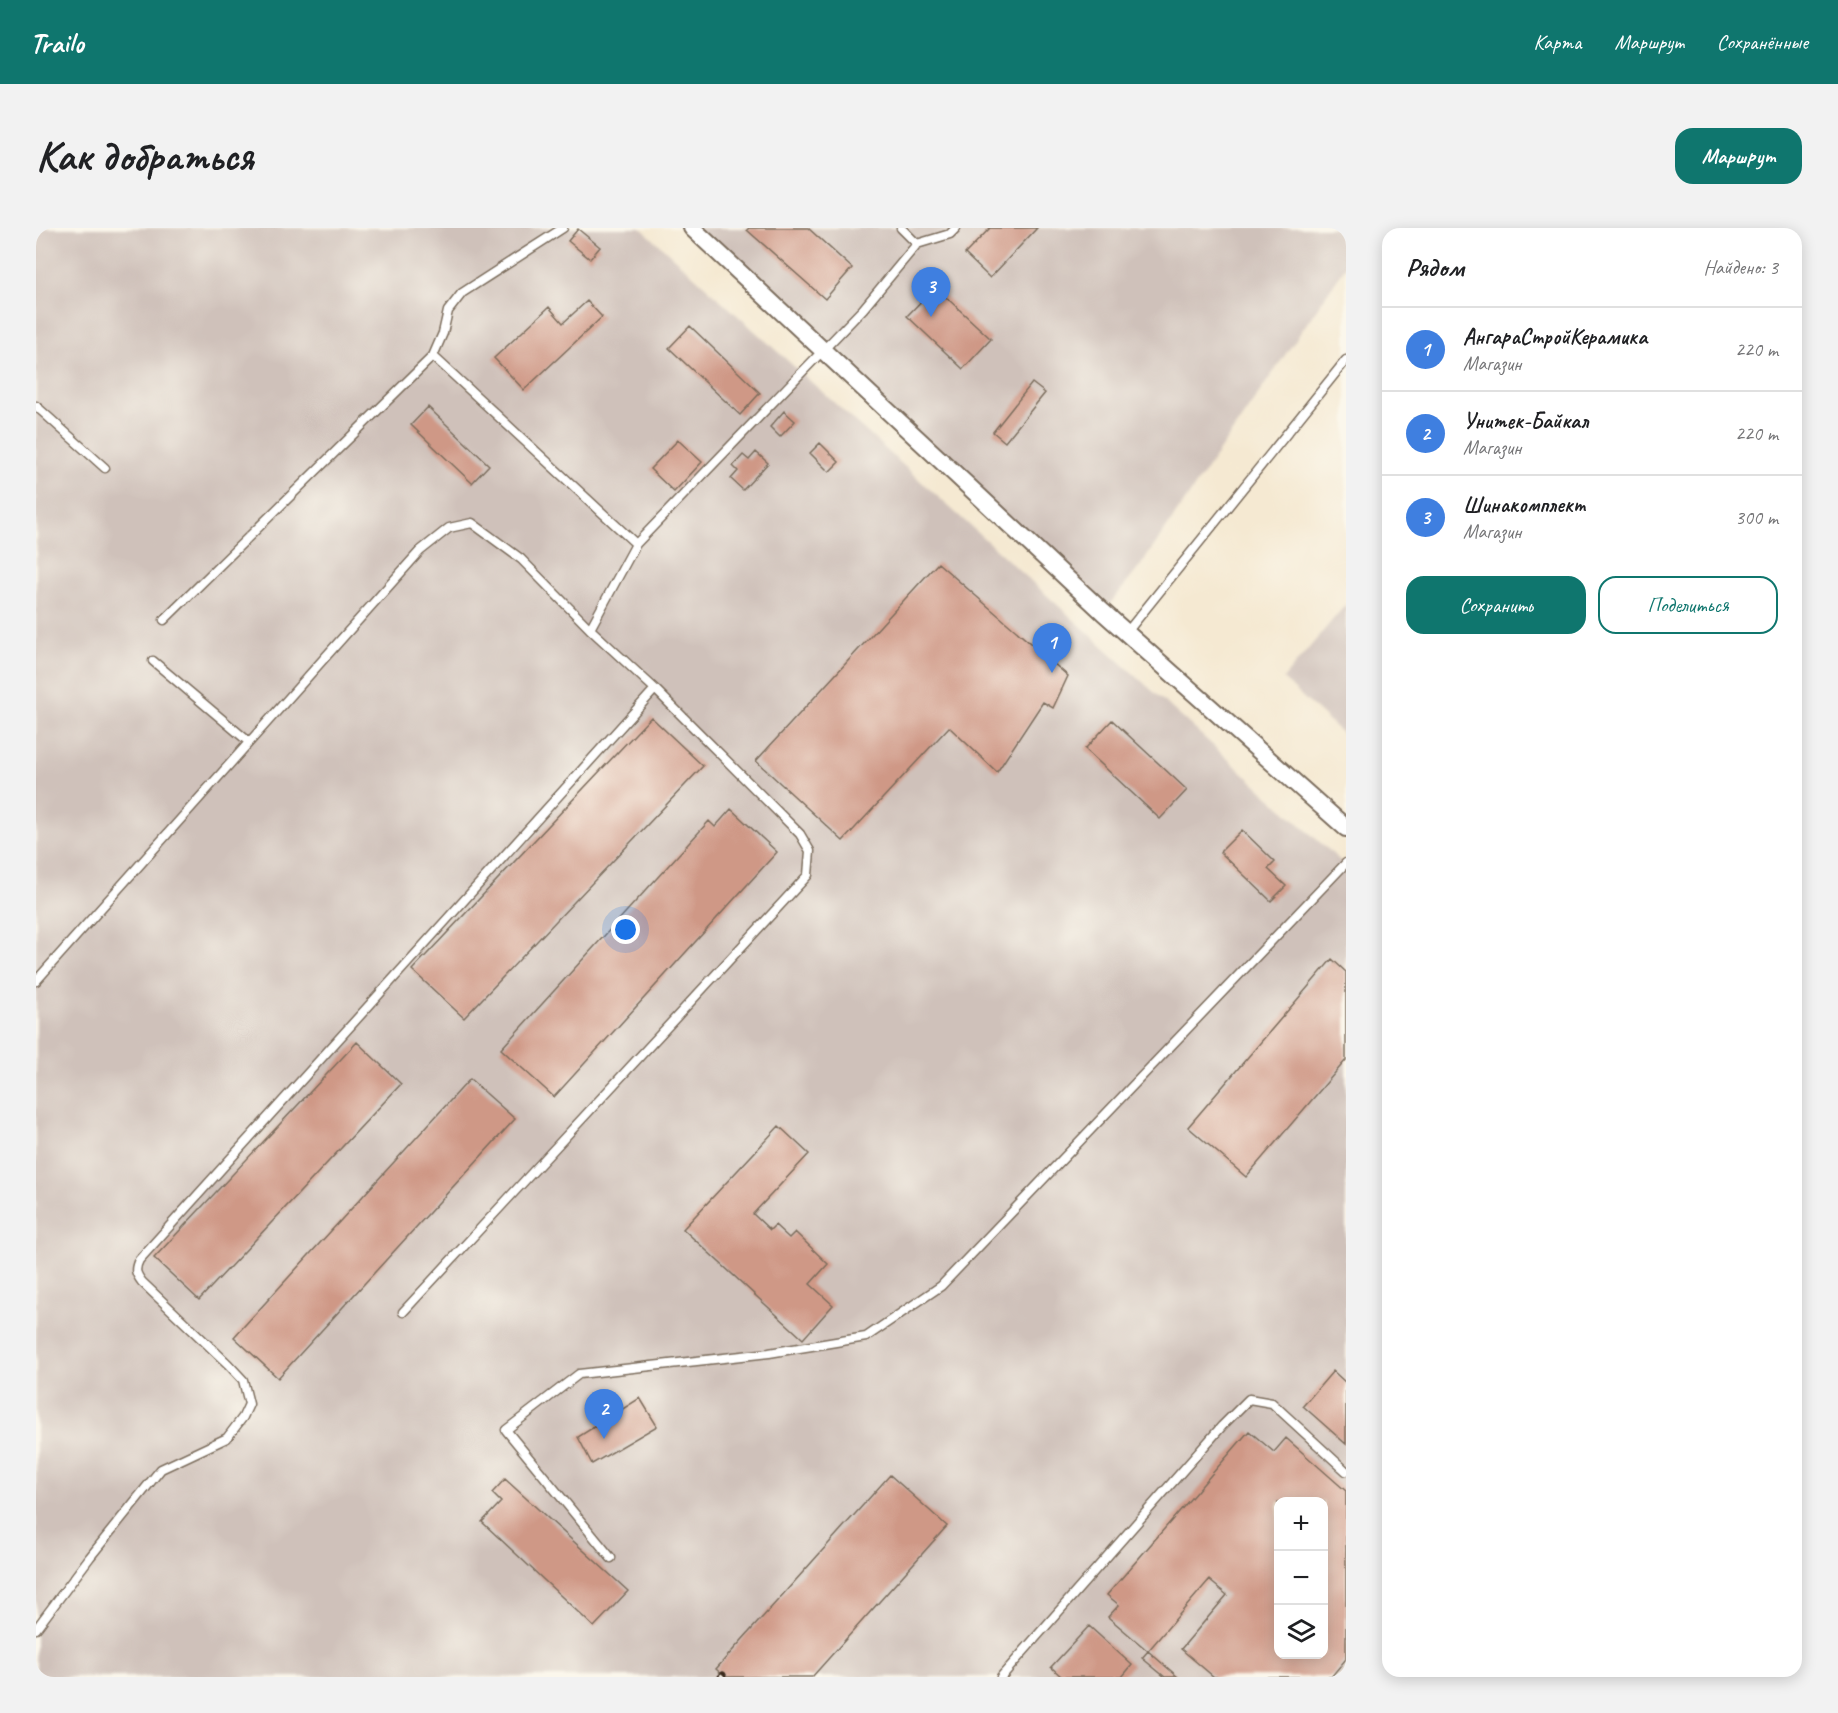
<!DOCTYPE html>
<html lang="ru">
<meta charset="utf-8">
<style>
body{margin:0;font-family:Caveat,sans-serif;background:#f2f2f2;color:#202124}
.controls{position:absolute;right:18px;bottom:18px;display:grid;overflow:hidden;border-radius:12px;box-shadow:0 3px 15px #0003}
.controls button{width:54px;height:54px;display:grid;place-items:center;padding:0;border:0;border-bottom:2px solid #e0e0e0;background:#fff;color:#202124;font:30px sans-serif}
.you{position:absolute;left:590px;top:702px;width:21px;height:21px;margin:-15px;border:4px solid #fff;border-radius:50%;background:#1a73e8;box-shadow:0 0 0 9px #1a73e833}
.badge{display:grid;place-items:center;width:39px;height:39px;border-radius:50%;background:#0f766e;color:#fff;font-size:20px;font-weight:700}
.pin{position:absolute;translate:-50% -50px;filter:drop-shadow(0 2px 3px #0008)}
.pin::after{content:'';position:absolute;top:32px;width:21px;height:18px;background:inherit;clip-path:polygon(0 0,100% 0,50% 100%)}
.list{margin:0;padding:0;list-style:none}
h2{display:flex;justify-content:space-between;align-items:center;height:78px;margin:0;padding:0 24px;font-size:26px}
h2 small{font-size:20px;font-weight:400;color:#757577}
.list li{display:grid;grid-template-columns:39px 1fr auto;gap:18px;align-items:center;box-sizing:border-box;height:84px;padding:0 24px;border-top:2px solid #e0e0e0}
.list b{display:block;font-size:22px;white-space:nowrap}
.list p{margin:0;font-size:20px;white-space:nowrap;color:#757577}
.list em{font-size:20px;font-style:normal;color:#757577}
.actions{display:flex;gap:12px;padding:18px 24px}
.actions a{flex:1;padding:14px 0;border:2px solid #0f766e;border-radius:18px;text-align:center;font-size:21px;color:#0f766e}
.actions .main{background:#0f766e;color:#fff}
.icon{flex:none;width:33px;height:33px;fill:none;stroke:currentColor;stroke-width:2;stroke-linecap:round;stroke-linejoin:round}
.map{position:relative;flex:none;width:1310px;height:1449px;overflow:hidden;border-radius:18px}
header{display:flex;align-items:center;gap:36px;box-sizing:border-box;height:84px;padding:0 30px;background:#0f766e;color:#fff}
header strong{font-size:28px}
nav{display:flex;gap:33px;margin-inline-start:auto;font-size:21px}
.intro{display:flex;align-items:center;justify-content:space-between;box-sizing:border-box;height:144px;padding:0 36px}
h1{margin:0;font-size:42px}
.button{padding:15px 27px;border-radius:18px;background:#0f766e;color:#fff;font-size:21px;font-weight:700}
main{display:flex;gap:36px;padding:0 36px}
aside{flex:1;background:#fff;border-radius:18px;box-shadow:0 3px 15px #0003}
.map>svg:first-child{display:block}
.industrial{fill:#cfc1ba;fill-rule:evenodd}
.building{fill:#cf9886;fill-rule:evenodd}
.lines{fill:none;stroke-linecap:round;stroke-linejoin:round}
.lane-casing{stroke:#7c6d5d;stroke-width:11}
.street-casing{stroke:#7c6d5d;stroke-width:20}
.lane{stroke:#fff;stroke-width:8}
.street{stroke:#fff;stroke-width:16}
.rail-casing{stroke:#3b2a1e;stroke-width:7}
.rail{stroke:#fbf7ec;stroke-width:4.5;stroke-dasharray:14;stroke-linecap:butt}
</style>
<header>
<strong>Trailo</strong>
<nav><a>Карта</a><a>Маршрут</a><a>Сохранённые</a></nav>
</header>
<div class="intro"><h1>Как добраться</h1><a class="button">Маршрут</a></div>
<main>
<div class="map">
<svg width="1310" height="1449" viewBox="0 0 1310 1449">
<rect width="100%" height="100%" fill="#fbf7ec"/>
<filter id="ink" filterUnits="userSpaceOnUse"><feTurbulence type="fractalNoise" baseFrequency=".0167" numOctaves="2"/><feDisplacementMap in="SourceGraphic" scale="12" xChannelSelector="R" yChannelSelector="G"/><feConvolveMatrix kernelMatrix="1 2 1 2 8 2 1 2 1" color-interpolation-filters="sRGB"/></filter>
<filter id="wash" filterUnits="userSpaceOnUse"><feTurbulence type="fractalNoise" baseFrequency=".008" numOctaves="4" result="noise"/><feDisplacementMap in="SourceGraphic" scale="24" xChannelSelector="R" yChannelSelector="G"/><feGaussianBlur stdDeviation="1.35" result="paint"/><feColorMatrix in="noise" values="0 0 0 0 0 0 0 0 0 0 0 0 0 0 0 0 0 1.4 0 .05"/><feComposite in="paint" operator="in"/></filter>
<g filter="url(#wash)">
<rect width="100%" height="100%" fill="#f5e9d2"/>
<path class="industrial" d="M0 0H605L1310 638V1449H0ZM1242 1274H1288V1426H1242Z
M656 0H1310V38L1103 340 1067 384Z
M1310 376V509L1247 451Z"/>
<g id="blocks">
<path class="building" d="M713 0H772L816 40 789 71 711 2Z
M954 0H1001L954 50 929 26Z
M542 1 564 19 554 31 532 13Z
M899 59 955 111 927 141 871 88Z
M551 73 566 89 488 162 458 130 513 79 527 95Z
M654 98 724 165 704 187 633 120Z
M996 155 1009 165 969 214 957 204Z
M392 179 453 237 436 255 375 197Z
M748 183 759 193 744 209 734 199Z
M642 212 666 234 638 264 614 241Z
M784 215 803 234 793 244 774 225Z
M720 224 732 235 707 262 695 251 702 243 697 238 707 227 713 232Z
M902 335 1032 448 1017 480 1007 474 961 544 913 499 807 613 720 533Z
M615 489 667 538 428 790 376 742Z
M1076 492 1151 562 1124 591 1049 521Z
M695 581 741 624 518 869 465 821 673 593 679 599Z
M1206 602 1239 634 1232 641 1250 658 1235 673 1184 624Z
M1296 731 1310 744V832L1210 949 1152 899Z
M321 814 365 856 163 1072 118 1030Z
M434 851 479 891 242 1150 198 1109Z
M743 898 773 926 717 986 734 1002 739 997 753 1010 759 1004 792 1036 774 1056 797 1077 767 1111 647 1001Z
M1297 1143 1310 1155V1216L1267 1178Z
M604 1170 621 1198 556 1236 542 1209Z
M1213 1203 1238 1224 1250 1210 1310 1263V1431L1295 1449H1178L1145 1421 1191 1367 1173 1352 1112 1423 1072 1389 1083 1377 1071 1367ZM1242 1274H1288V1426H1242Z
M854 1247 911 1298 776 1449H689L680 1441Z
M469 1251 592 1363 558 1399 446 1294 465 1274 456 1265Z
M1053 1398 1096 1437 1086 1449H1026L1015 1439Z
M1112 1423 1142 1449H1129L1106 1430Z"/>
</g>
</g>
<g filter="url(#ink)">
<use href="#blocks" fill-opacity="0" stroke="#7c6d5d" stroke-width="1.5"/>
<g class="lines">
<defs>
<path id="lane" d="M865 0 881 16
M397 128 407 105 412 83 426 65 527 0
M0 178 69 240
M128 392 397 128 600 316 827 81 881 16 914 6 920 0
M1091 404 1310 132
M117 433 213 514
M0 753 384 323 413 300 436 295 485 331 554 401
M367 1084 772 647 774 623 764 606 619 461 554 401 600 316
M575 1330 470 1202 543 1146 733 1125 830 1109 905 1058 1310 635
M0 1401 54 1329 125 1241 191 1210 207 1189 213 1176 207 1152 192 1136 106 1054C100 1046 98 1042 103 1032L619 461
M965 1449 1186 1198 1213 1171 1236 1175 1310 1243"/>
<path id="street" d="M656 0 1067 384 1310 600"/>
</defs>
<use href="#lane" class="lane-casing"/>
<use href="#street" class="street-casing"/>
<use href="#lane" class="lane"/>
<use href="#street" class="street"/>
<defs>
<path id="rail" d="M685 1449 687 1447"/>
</defs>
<use href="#rail" class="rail-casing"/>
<use href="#rail" class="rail"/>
</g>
</g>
</svg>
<div class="controls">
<button>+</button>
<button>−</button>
<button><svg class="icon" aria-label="layers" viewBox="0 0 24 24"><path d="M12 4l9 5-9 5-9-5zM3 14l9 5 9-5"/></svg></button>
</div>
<div class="you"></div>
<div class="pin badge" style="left:1016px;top:445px;background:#3f7fe0">1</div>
<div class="pin badge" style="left:568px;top:1211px;background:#3f7fe0">2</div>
<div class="pin badge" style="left:895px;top:89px;background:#3f7fe0">3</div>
</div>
<aside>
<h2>Рядом<small>Найдено: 3</small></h2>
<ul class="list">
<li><span class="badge" style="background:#3f7fe0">1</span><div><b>АнгараСтройКерамика</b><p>Магазин</p></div><em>220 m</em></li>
<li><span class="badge" style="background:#3f7fe0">2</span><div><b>Унитек-Байкал</b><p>Магазин</p></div><em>220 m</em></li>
<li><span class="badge" style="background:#3f7fe0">3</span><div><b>Шинакомплект</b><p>Магазин</p></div><em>300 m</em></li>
</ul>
<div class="actions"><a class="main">Сохранить</a><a>Поделиться</a></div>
</aside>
</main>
